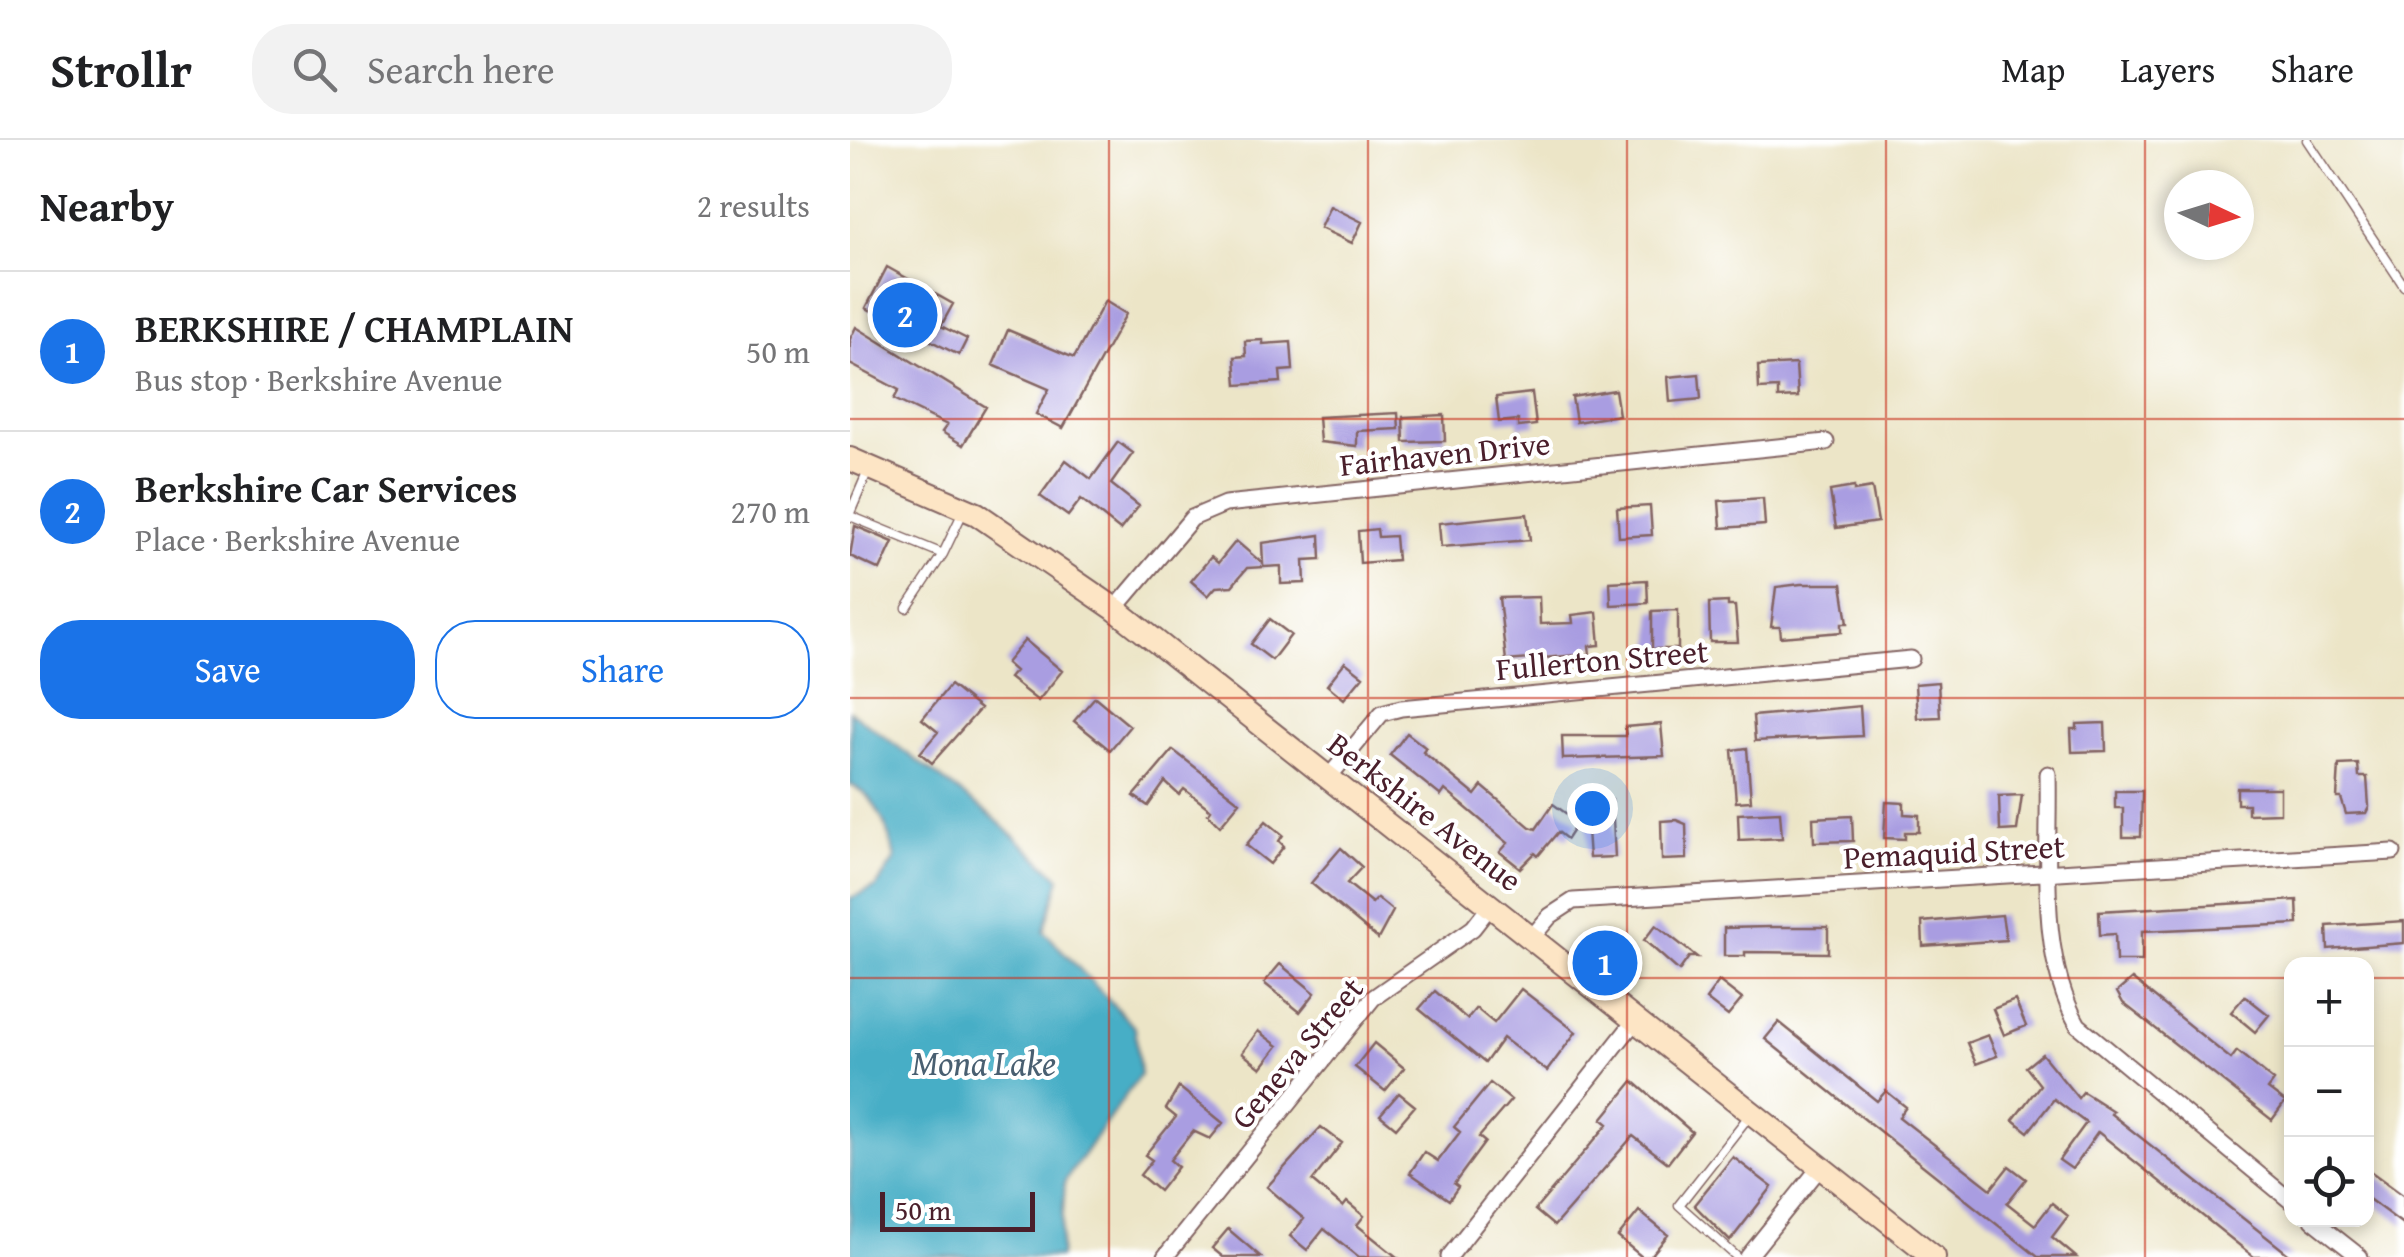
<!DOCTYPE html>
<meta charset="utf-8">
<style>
body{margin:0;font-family:"Gentium Book Plus",serif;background:#f2f2f2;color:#202124}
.controls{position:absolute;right:30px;bottom:30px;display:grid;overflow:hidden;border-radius:20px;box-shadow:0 5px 15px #0003}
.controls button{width:90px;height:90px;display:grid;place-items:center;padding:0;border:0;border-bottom:2px solid #e0e0e0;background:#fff;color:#202124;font:50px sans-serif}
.compass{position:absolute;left:1314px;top:30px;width:90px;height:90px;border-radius:50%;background:#fff;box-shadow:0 5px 15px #0003;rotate:94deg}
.scale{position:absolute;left:30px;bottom:25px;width:155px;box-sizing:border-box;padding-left:10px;border:5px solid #4a1f2b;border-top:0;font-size:28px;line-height:35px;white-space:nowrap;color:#4a1f2b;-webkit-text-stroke:8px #fff;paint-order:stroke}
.you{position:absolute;left:742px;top:668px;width:35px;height:35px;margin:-25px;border:8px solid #fff;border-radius:50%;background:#1a73e8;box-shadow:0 0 0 15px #1a73e833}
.badge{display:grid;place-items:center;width:65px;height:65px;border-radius:50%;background:#1a73e8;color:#fff;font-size:32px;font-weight:700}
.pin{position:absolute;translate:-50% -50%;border:5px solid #fff;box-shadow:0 2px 10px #0006}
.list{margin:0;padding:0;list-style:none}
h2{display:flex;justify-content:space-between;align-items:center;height:130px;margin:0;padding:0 40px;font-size:42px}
h2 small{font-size:32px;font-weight:400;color:#757577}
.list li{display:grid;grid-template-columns:65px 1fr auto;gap:30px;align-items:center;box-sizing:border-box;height:160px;padding:0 40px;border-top:2px solid #e0e0e0}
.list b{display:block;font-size:38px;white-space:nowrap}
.list p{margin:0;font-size:32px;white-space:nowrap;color:#757577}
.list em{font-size:32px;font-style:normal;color:#757577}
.actions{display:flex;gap:20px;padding:30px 40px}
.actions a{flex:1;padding:22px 0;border:2px solid #1a73e8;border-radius:40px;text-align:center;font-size:35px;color:#1a73e8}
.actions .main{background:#1a73e8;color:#fff}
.icon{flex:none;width:55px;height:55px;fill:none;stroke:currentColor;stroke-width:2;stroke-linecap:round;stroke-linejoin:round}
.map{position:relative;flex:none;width:1554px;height:1117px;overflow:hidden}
header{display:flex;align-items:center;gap:60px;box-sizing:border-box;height:140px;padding:0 50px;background:#fff;border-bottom:2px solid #e0e0e0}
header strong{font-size:48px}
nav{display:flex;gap:55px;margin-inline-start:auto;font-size:35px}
.search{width:700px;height:90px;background:#f2f2f2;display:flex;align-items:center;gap:25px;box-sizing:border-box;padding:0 35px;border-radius:40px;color:#757577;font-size:38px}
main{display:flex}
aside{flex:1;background:#fff}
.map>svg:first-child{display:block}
.water{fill:#47aec6;stroke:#486678;stroke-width:2.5}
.building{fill:#a99de1}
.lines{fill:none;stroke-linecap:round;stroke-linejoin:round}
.service-casing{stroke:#836462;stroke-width:11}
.minor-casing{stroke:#836462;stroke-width:19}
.secondary-casing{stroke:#836462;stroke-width:26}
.service{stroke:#fff;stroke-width:8}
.minor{stroke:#fff;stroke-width:15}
.secondary{stroke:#fde5c5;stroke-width:22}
.grid{fill:none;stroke:#c8321e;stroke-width:2.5;stroke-opacity:0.55}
.labels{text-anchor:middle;stroke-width:8;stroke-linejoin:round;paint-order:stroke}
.street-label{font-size:32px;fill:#4a1f2b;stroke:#fff}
.water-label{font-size:35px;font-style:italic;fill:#495f71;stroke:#fff}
</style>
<header>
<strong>Strollr</strong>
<div class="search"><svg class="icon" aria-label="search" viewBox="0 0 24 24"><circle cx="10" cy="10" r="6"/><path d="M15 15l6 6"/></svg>Search here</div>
<nav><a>Map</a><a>Layers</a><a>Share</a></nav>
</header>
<main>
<aside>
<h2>Nearby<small>2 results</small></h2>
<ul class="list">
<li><span class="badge">1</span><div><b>BERKSHIRE / CHAMPLAIN</b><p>Bus stop · Berkshire Avenue</p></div><em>50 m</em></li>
<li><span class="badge">2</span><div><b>Berkshire Car Services</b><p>Place · Berkshire Avenue</p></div><em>270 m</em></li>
</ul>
<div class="actions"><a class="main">Save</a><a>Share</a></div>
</aside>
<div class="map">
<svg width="1554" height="1117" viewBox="0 0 1554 1117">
<rect width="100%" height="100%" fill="#fff"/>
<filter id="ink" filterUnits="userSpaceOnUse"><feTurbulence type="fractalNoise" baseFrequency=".01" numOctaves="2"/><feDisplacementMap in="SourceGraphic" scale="20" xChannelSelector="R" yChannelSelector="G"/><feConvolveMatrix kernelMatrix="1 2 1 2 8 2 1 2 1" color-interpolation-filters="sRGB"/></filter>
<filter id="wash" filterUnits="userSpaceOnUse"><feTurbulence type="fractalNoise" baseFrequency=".0048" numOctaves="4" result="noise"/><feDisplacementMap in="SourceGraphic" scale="40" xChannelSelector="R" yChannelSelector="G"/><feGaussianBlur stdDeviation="2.25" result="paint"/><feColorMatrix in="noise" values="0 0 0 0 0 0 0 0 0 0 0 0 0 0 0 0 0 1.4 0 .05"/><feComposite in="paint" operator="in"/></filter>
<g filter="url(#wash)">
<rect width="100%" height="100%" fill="#ece5c7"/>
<path class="water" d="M0 571 144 678 210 738 194 791 285 888 290 935 215 1041 210 1117H0V758L26 747 45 719C40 694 27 654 0 645Z"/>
<g id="blocks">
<path class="building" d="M480 66 512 82 502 103 470 88Z
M37 127 103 164 91 186 117 199 109 215 16 168Z
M255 161 276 174 213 288 186 274 199 249 143 225 158 190 224 218Z
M6 187 136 267 113 305 92 292 97 285 44 259 49 250 0 224V199Z
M413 200V204L441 202 443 230 430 231 431 242 387 245 385 217 396 216 395 201Z
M946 224 948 257 928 258V248L909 249 908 226Z
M849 234 851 259 820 262 818 237Z
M765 250 769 275 726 282 722 257Z
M682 253 686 285 668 287V280L649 282 646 257Z
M548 273 549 289 507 291V306L470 302 468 277Z
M594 275 595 301 554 302 553 277Z
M268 302 283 313 261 344 289 366 270 390 231 359 218 376 190 356 216 320 241 339Z
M1004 347V351L1022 348 1028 382 986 388 980 351Z
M913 358 915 385 871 388 869 361Z
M800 366 802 395 769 397 767 368Z
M677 374 680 400 591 407 589 383Z
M5 386 43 402 30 430 0 416Z
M527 389 528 397 545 396 547 420 510 423 508 391Z
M470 395 471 419 454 420 455 443 431 444V426L397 428 382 446 366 447 358 456 341 441 361 417 368 423 386 401 413 424 412 403Z
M797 440 798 463 761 465 760 442Z
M951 444H992L998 483H992V492L931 497 930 487H921L926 447Z
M689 457 690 484 723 483 722 475 747 472 750 505 739 506 740 514 656 521 649 458Z
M878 462V466H885L888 502H860L859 463Z
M828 470V509H802V471Z
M420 479 441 495 422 520 401 504Z
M175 500 212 531 188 561 159 538 165 531 156 523Z
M495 522 513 536 494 559 477 545Z
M1088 542 1090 577 1067 578 1065 544Z
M100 545 130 569 82 623 70 613 88 592 72 579Z
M245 557 280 586 260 610 224 581Z
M1010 566 1012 596 905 601 903 576Z
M1255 583 1256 611 1222 612 1221 589H1227V584Z
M811 584 814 616 713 619 712 596H776L775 587Z
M557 593 576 608 573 612 625 655 632 646 680 687 686 689 703 664 728 682 717 699 708 692 688 716 685 713 670 728 650 712 658 703 595 650 591 656 540 615Z
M897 608 901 661 886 662 882 610Z
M323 610 390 662 370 686 358 674 361 670 334 649 329 655 315 642 298 666 284 656Z
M1508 624 1509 637H1517L1519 667 1516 673 1496 674 1491 658H1487L1489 625Z
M1387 648H1430V673L1398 674V664H1387Z
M1265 651H1292L1291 697H1273V668H1265Z
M1172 655 1167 690 1150 691 1149 656Z
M762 660 765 717 739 718 735 662Z
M1036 662 1054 663V674L1069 675V692H1055V699L1034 698Z
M930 672 932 698 889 700 888 674Z
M1002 676 1003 701 964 702 963 678Z
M826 680 836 684 837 719 812 720 811 681Z
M416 681 433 695 429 701 434 706 420 724 396 705Z
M491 708 512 727 497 743 522 763 527 758 543 771 528 799 461 743Z
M1447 760 1448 784 1292 791V821H1266L1265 794 1250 795 1249 771Z
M1152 775 1156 800 1073 806 1072 782Z
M1554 781V803L1478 809 1477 786Z
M806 785 847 817H839L829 831 794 800Z
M920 787H978V813L895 812V816H874V788Z
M430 824 465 853 450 872 414 843Z
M1282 839 1381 919 1387 911 1424 941 1418 949 1435 962 1422 980 1273 863 1267 852Z
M869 841 892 859 878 876 856 859Z
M671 849 726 892 697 931 653 898 635 923 569 869 585 851 617 879 626 868 644 883Z
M1395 856 1419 875 1405 892 1381 872Z
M1165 860 1176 886 1154 895 1143 869Z
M929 882 1027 961 1036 951 1056 967 1049 977 1141 1049 1159 1026 1176 1039 1157 1063 1185 1085 1202 1063 1218 1076 1202 1097 1226 1117H1188L1003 970 915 899Z
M408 891 428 906 411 928 392 913Z
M1138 895 1147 916 1126 924 1117 903Z
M524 903 554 928 535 951 505 927Z
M1192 914 1228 958 1233 952 1263 971 1261 974 1442 1117H1404L1248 992 1222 1029 1209 1020 1236 983 1204 959 1178 992 1163 980 1190 945 1176 927Z
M783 941 842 992 818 1023 783 996 704 1086 685 1070 758 984 752 979Z
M640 943 661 960 629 997 635 1002 604 1044 608 1047 599 1060 560 1033 574 1012 588 1021 610 992 604 987Z
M329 947 373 983 360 999 343 991 320 1020 328 1027 309 1051 290 1035 302 1020 295 1015 326 977 316 969Z
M549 953 565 966 546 988 530 975Z
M471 987 492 1003 462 1041 493 1067 497 1062 514 1076 507 1085 547 1117H509L474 1089 457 1110 440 1096 454 1079 417 1047Z
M883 1017 922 1047 880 1101 844 1065Z
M1516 1028 1554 1056V1085L1516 1057Z
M789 1071 818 1095 800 1117H792L768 1097Z
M378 1089 411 1117H373L362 1108Z"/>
</g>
</g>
<g filter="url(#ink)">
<use href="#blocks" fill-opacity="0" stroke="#836462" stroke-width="2.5"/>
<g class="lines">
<defs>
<path id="service" d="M1457 0 1554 146
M0 373 18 331
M0 376 93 414 112 374
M57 468 93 414
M887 1117 829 1065 899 976"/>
<path id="minor" d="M265 469 342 378 375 364 976 302
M1198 634C1200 715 1187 813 1228 885L1442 1062
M478 638 532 573 551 568 1061 519
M682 797 700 776 723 761 1543 712
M1463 1080 1510 1117
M315 1117 523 858 623 788 641 765
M599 1117 784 882
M898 1117 971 1026"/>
<path id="secondary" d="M0 319 127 374 265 469 1084 1117"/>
</defs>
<use href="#service" class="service-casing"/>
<use href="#minor" class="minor-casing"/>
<use href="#secondary" class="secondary-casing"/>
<use href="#service" class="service"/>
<use href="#minor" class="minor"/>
<use href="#secondary" class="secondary"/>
</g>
</g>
<path class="grid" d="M259 0V1117M518 0V1117M777 0V1117M1036 0V1117M1295 0V1117M0 279H1554M0 558H1554M0 838H1442M1516 838H1554"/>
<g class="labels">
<g class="street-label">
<text transform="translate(595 314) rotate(-6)" y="11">Fairhaven Drive</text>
<text transform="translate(752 520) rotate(-5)" y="11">Fullerton Street</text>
<text transform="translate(575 672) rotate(38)" y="11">Berkshire Avenue</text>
<text transform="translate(1104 712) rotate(-3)" y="11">Pemaquid Street</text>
<text transform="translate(447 913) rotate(-50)" y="11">Geneva Street</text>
</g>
<g class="water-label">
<text x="134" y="935">Mona Lake</text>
</g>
</g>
</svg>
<div class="controls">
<button>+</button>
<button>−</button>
<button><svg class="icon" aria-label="locate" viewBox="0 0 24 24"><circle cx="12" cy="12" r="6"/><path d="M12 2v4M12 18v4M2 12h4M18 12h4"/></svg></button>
</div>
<svg class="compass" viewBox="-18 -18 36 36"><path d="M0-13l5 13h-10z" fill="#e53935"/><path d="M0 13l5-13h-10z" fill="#757577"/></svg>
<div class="scale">50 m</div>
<div class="you"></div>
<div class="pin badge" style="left:755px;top:823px">1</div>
<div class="pin badge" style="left:55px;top:175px">2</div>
</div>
</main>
